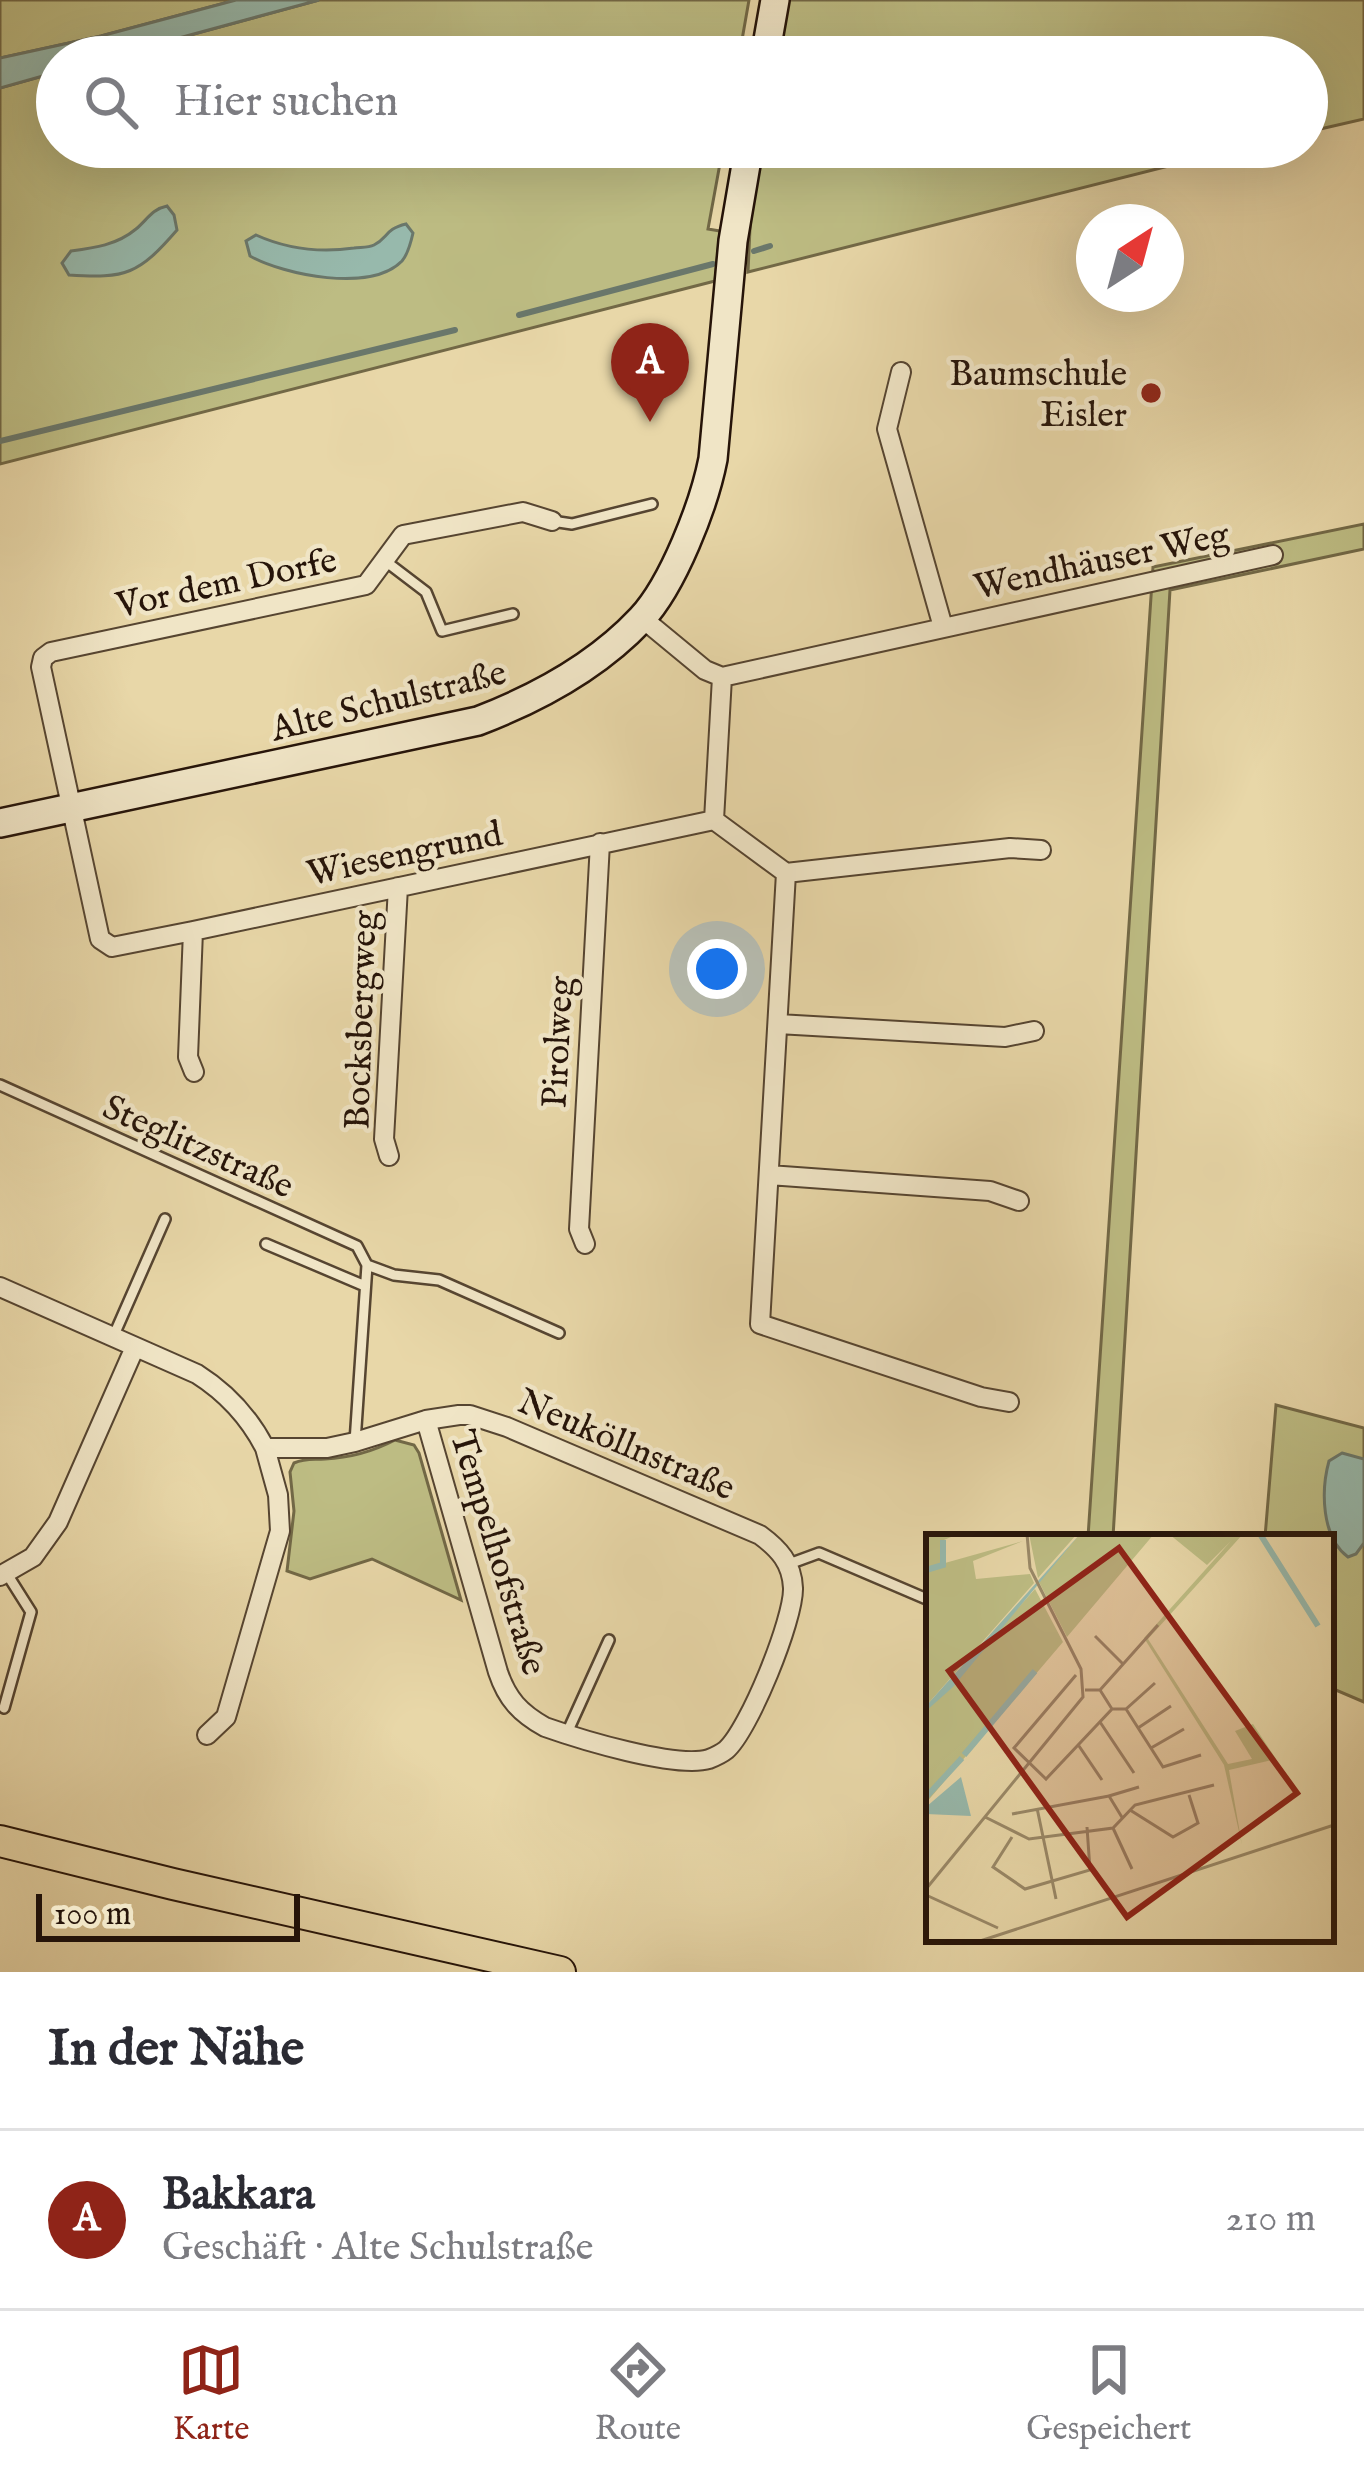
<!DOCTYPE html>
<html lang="de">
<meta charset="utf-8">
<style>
body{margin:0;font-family:"IM FELL English",serif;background:#f7f7f7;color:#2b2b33}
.compass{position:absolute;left:1076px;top:204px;width:108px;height:108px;border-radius:50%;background:#fff;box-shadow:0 12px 48px #0002;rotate:36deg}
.scale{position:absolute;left:36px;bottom:30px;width:264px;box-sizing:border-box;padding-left:12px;border:6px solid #261409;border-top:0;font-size:33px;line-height:42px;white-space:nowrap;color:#261409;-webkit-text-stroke:9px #f0e5c6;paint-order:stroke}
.you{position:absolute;left:717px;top:969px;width:42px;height:42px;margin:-30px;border:9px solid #fff;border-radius:50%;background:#1a73e8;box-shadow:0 0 0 18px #1a73e833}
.badge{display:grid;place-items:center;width:78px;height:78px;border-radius:50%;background:#8f2418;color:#fff;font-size:39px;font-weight:700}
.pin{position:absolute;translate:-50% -99px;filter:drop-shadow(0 3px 6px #0008)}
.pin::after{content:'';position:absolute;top:63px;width:42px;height:36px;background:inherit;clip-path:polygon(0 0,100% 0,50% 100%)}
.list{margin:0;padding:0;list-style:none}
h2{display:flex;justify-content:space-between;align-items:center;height:156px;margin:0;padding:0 48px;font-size:51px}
h2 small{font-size:39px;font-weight:400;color:#7c7c81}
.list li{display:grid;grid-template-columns:78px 1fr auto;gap:36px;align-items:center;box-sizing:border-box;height:180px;padding:0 48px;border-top:3px solid #e1e1e2}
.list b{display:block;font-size:45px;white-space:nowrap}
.list p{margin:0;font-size:39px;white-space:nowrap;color:#7c7c81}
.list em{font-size:39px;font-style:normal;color:#7c7c81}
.icon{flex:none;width:66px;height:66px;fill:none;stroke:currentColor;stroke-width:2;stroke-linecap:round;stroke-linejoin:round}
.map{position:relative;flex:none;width:1364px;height:1972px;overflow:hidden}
.search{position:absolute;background:#fff;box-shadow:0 12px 48px #0002;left:36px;right:36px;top:36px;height:132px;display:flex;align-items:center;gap:30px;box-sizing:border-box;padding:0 42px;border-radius:66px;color:#7c7c81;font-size:45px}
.sheet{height:336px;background:#fff}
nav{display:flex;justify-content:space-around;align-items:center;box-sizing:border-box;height:168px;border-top:3px solid #e1e1e2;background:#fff;font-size:33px;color:#7c7c81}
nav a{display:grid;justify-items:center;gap:6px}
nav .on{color:#8f2418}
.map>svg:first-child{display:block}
.green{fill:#bdbc83;stroke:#726846;stroke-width:3}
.water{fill:#97b9ac;stroke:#6a776b;stroke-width:3}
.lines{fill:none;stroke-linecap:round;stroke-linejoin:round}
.stream{stroke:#6a776b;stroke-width:6}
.lane-casing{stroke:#564531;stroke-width:14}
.street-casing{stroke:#564531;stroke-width:22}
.secondary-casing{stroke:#261409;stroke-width:32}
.primary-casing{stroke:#261409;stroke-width:34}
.lane{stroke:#f0e5c6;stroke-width:9}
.street{stroke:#f0e5c6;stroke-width:18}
.secondary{stroke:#f0e5c6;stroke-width:27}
.primary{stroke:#e8d7a8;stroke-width:30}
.poi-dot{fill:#8f2418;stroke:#f0e5c6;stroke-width:4.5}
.labels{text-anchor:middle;stroke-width:9;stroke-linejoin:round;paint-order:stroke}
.poi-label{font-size:36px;fill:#261409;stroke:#f0e5c6;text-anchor:end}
.street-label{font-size:36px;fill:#261409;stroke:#f0e5c6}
.inset-river{fill:none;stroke:#97b9ac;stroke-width:6}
.inset-road{fill:none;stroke:#9a8968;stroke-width:3}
.view{fill:#8f2418;fill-opacity:0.15;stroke:#8f2418;stroke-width:6}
.inset-edge{fill:none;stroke:#261409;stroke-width:6}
</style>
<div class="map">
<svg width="1364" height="1972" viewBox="0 0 1364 1972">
<rect width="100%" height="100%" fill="#e8d7a8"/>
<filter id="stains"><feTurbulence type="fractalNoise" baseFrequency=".00167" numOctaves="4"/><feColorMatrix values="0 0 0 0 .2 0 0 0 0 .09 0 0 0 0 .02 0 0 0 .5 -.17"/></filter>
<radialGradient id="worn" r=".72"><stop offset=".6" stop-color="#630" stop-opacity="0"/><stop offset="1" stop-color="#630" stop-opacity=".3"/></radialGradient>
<path class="green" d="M0 0H236L101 36 0 58Z
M319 0H749L739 57H109Z
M787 0H1364V119L1307 132V57H777Z
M57 72V147H723L708 229 720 231 715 281 0 464V88Z
M761 147H1244L748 272 751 206Z
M1364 524V549L1170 590 1113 1537H1088L1153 567Z
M1276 1405 1364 1428V1702L1331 1688V1537H1265Z
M395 1440 414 1445 419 1453 461 1600 372 1559 310 1579 287 1571 294 1511 290 1472 294 1463C306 1458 313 1460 325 1459 348 1458 374 1451 395 1440Z"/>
<path class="water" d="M236 0H319L109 57H57V72L0 88V58L101 36Z
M167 206 174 215 177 230C139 274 126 279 69 275L62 263 71 251C94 248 117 245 136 229 147 220 152 209 167 206Z
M406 224 413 233C411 242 408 254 402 261 371 293 284 275 250 256L246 241 256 235C287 249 319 253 354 248 360 247 368 248 374 245 388 238 385 229 406 224Z
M1342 1453 1364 1459V1543L1356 1554 1348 1557C1321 1537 1321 1490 1329 1461Z"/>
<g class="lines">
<path class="stream" d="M754 251 770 246
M519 315 713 264
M0 441 455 330"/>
<defs>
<path id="lane" d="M552 521 572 524 652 504
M384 560 426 592 442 631 513 614
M0 1085 357 1246 367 1265
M266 1244 365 1286
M114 1335 165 1219
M355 1442 367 1265 394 1275 439 1280 559 1333
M789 1564 819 1553 929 1600
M4 1708 31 1612 7 1574
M566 1735 609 1640"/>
<path id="street" d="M901 372 887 429 943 627
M552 521 523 512 403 535 366 585 51 652 43 658 41 667 100 939 112 947 193 931 714 820 722 677
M642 618 705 670 722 677 1273 555
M714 820 786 873 1010 848 1041 850
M786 873 760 1324 981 1397 1009 1402
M193 931 188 1057 194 1072
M778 1024 1005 1037 1034 1031
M389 1156 384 1139 398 887
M769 1175 990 1191 1019 1201
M585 1244 579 1229 600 843
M0 1287 197 1374C227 1393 249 1417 265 1448H327L355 1442 426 1420 459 1415H470L507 1427 760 1535C779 1549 792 1563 793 1588 794 1619 749 1730 726 1750 721 1754 714 1757 709 1759 676 1769 579 1739 545 1727 520 1713 507 1699 498 1672L426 1420
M0 1576 33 1557 58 1522 135 1347
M207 1735 226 1717 280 1531 278 1495 265 1448"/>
<path id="secondary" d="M765 57 775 0
M0 823 478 721C538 698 596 667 641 619 673 585 704 505 713 459L733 241 749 147"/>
<path id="primary" d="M0 1841 173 1884 560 1972"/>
</defs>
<use href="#lane" class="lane-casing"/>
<use href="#street" class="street-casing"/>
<use href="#secondary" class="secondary-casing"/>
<use href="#primary" class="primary-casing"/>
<use href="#lane" class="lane"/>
<use href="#street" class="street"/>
<use href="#secondary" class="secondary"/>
<use href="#primary" class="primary"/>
</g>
<circle class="poi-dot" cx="1151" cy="393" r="12"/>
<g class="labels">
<g class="poi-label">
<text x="1127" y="385">Baumschule<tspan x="1127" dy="41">Eisler</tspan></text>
</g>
<g class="street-label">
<text transform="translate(1101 559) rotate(-12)" y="13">Wendhäuser Weg</text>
<text transform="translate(226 581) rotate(-12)" y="13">Vor dem Dorfe</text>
<text transform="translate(388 699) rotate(-14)" y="13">Alte Schulstraße</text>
<text transform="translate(404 852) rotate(-12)" y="13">Wiesengrund</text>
<text transform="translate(359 1020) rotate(-88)" y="13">Bocksbergweg</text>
<text transform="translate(556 1042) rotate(-87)" y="13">Pirolweg</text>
<text transform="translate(199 1145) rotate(24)" y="13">Steglitzstraße</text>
<text transform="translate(627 1443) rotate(23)" y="13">Neuköllnstraße</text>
<text transform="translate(500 1552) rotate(73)" y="13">Tempelhofstraße</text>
</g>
</g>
<g transform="translate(926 1534)">
<rect width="408" height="408" fill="#e8d7a8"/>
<path d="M0 0H32L18 6 19 29 97 7 47 27 50 45 104 40 108 49 0 172ZM103 0H151L112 44ZM154 0H228L141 103 113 48ZM243 0H317L222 105 302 230 326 225 309 197 327 190 350 225 303 236 316 311 298 231 218 104 305 7 281 31ZM109 55 137 108 0 269V177Z" fill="#bdbc83"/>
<path d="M154 0 27 153 0 177V172ZM35 243 45 282 0 280V273Z" fill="#97b9ac"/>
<path class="inset-river" d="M334 0 392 92M0 36 17 31V6M38 221 109 137M0 263 36 224"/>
<path class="inset-road" d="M169 102 197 130M150 141 88 214 120 245 186 175 174 156M159 156H174L232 91M186 175H200L229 149M200 175 237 233 275 221M174 188 208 239M212 194 245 172M153 212 176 246M225 214 258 195M111 274 130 365M204 276 247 303 272 289 263 261M86 280 183 262M59 283 103 305 187 294 209 271 288 251M197 285 183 262 213 253M187 294 206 335M86 303 67 333 99 355 164 336 161 293M0 355 157 163 155 135 104 34 101 0M0 361 72 394M51 408 408 291"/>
<path class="view" d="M193 14 371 259 201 383 23 137Z"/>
<rect width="408" height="408" class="inset-edge"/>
</g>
<rect width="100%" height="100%" filter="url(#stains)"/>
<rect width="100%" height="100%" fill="url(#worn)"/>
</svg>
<svg class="compass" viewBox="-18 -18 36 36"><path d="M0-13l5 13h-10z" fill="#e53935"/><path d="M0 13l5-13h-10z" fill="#7c7c81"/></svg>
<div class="scale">100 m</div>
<div class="you"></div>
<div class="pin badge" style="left:650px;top:422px">A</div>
<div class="search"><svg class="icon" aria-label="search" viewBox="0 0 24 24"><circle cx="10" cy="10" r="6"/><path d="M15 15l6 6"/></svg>Hier suchen</div>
</div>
<section class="sheet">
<h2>In der Nähe<small></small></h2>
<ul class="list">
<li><span class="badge">A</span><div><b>Bakkara</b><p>Geschäft · Alte Schulstraße</p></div><em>210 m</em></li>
</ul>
</section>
<nav>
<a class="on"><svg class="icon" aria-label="map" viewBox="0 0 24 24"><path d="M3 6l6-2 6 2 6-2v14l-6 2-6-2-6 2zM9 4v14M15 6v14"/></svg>Karte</a>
<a><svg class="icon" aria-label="directions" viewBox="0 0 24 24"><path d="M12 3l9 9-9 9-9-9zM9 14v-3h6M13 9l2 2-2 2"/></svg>Route</a>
<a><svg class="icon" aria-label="saved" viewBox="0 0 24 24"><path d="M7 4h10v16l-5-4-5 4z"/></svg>Gespeichert</a>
</nav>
